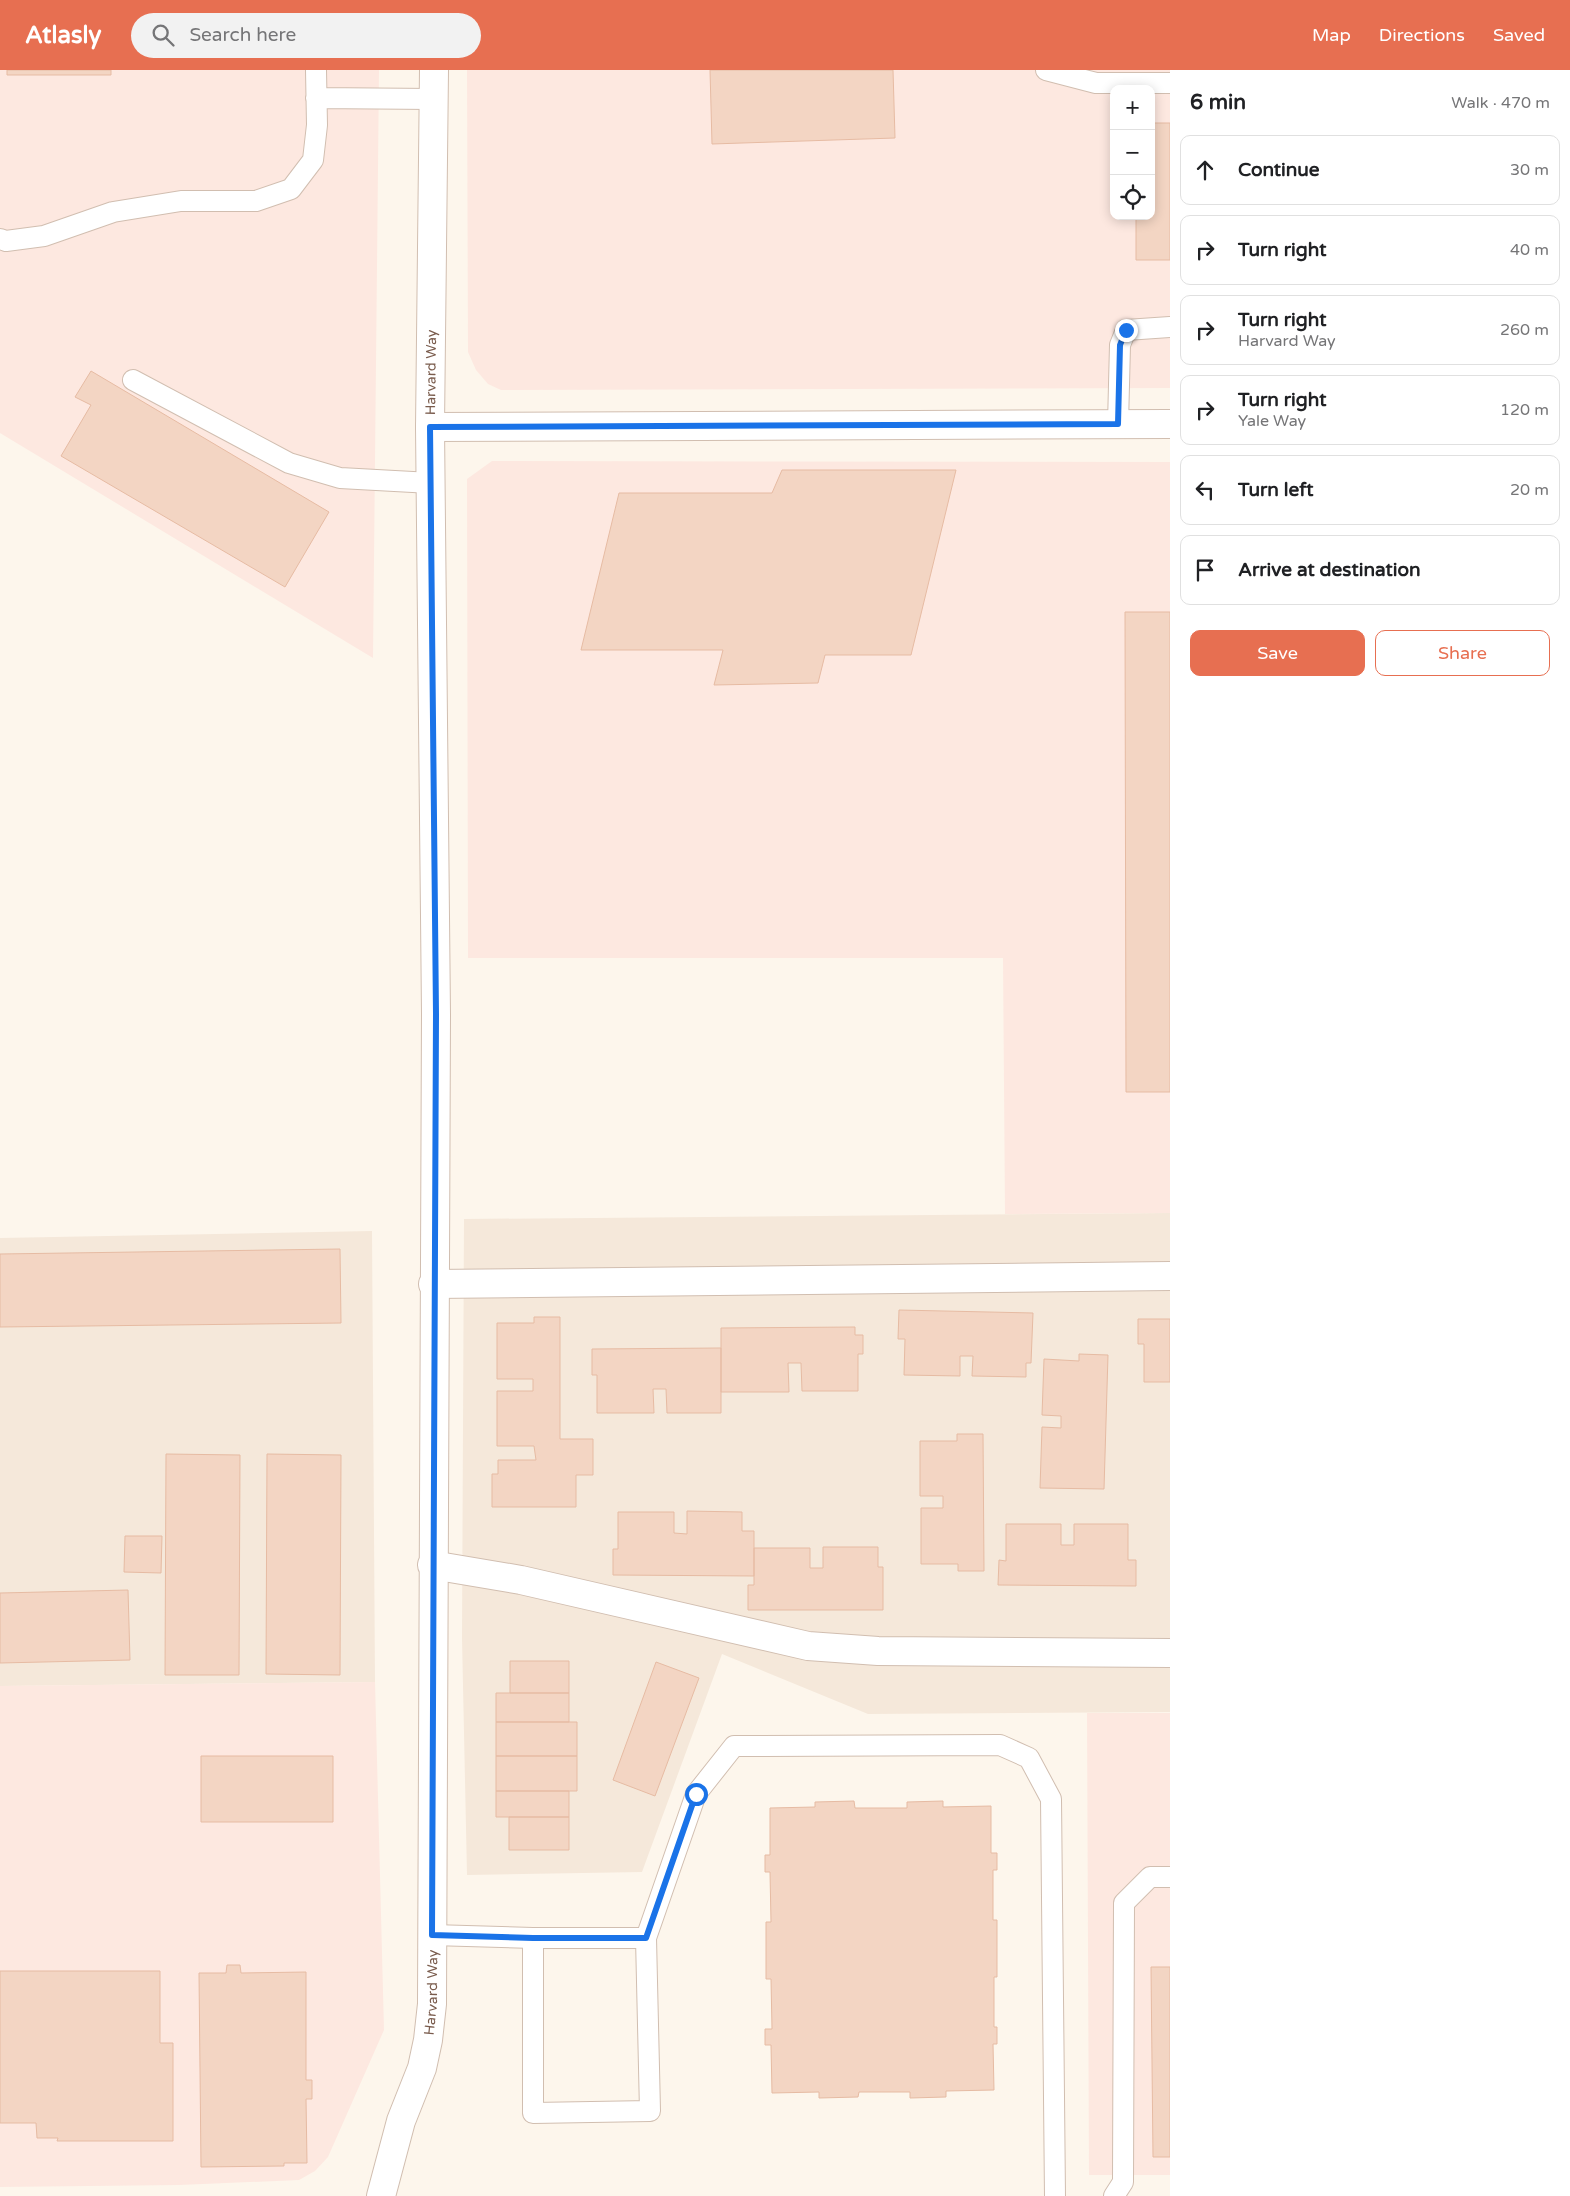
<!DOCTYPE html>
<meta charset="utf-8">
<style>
body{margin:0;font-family:"Varela Round",sans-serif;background:#f2f2f2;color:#202124}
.controls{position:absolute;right:15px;top:15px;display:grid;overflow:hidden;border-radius:10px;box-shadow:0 2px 12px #0003}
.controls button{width:45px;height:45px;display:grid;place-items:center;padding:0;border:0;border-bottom:1px solid #e0e0e0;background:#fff;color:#202124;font:25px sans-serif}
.stop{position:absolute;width:15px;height:15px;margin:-11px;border:4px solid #1a73e8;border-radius:50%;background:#fff}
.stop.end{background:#1a73e8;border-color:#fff;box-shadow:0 1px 5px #0008}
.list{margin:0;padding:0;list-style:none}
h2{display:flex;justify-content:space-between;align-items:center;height:65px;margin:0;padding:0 20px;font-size:21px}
h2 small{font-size:16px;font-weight:400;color:#757577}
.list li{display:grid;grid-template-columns:32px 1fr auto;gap:15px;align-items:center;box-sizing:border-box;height:70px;margin:0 10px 10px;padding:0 10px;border:1px solid #e0e0e0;border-radius:10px}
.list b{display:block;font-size:19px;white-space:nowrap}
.list p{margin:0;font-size:16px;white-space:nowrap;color:#757577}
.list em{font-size:16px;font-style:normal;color:#757577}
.actions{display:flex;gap:10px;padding:15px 20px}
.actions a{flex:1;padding:11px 0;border:1px solid #e76f51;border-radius:10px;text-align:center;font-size:18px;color:#e76f51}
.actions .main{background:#e76f51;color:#fff}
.icon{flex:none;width:28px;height:28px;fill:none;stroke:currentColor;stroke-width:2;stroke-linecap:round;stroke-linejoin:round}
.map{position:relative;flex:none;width:1170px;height:2126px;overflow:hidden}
header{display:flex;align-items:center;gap:30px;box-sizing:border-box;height:70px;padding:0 25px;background:#e76f51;color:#fff}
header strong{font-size:24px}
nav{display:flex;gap:28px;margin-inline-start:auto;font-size:18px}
.search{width:350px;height:45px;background:#f2f2f2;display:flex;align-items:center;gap:12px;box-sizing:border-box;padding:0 18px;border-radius:28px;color:#757577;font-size:19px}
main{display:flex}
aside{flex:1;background:#fff}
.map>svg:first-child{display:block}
.residential{fill:#f5e8da}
.commercial{fill:#fde8e0;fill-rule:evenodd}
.building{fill:#f3d5c3;stroke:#e6bba3}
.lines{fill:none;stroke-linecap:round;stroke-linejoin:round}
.service-casing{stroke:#d1beb0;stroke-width:22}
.minor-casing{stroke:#d1beb0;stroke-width:30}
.service{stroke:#fff;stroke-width:20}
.minor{stroke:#fff;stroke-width:28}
.route{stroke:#1a73e8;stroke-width:6}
.labels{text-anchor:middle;stroke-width:4;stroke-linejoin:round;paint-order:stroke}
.street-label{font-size:14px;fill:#7a5c4d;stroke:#fffaf3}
</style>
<header>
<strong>Atlasly</strong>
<div class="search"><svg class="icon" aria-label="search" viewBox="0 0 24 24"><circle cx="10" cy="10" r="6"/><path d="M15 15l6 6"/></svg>Search here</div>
<nav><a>Map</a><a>Directions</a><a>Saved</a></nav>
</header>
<main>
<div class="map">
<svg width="1170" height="2126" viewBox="0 0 1170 2126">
<rect width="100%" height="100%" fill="#fdf6ec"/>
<path class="residential" d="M1170 1143V1642L868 1644 722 1584 642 1802 467 1805 462 1568 464 1149Z
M372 1161 375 1612 0 1616V1168Z"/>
<path class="commercial" d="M0 0H379L373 588 0 363Z
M467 0H1170V318L501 320 488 314 476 300 468 282ZM1114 19H1151V146H1114Z
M492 391 1170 392V1143L1005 1144 1003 888H468L467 409Z
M375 1612 384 1960 328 2087 315 2101 299 2110 179 2115 0 2117V1616Z
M1087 1643H1170V2105H1089Z"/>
<path class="building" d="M7 0H111V5H7Z
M710 0H893L895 68 712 74Z
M1151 53H1170V190H1136V146H1151Z
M91 301 329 442 285 517 61 386 91 335 75 327Z
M782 400H956L911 585H825L818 613 714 615 723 580H581L619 423H772Z
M1125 542H1170V1022H1126Z
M340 1179 341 1253 0 1257V1184Z
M899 1240 1033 1243 1031 1293H1026V1307L972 1306 973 1286H960V1306L904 1305 905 1269H898Z
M534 1247H560V1369H593V1405H576V1437H492V1404H498V1390H536L534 1376H497V1321H533V1309H497V1253H534Z
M1138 1249H1170V1312H1144V1274H1138Z
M855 1257V1265H863V1284H858V1321H802L801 1293H788L789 1322H721V1258Z
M721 1278V1343H667L666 1319H653L654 1343H597V1305H592V1279Z
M1079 1284 1108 1285 1104 1419 1040 1418 1042 1357 1061 1358V1346L1042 1345 1044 1289 1079 1291Z
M957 1364H983L984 1501H958V1494H921V1438H943V1426H920V1371H957Z
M166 1384 240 1385 239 1605H165Z
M267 1384 341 1385 340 1605 266 1604Z
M687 1441 742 1442V1461H754V1506L613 1505V1479H618V1442H674V1463L687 1464Z
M1006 1454H1061V1475H1074V1454H1128V1490H1136V1516L998 1515 999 1490 1006 1491Z
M125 1466H162L161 1503 124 1502Z
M823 1477H878V1497H883V1540H748V1515H754V1478H810V1498H823Z
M128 1520 130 1590 0 1593V1523Z
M510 1591H569V1623H510Z
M656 1592 699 1608 655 1726 613 1710Z
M496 1623H569V1652H496Z
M496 1652H577V1686H496Z
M201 1686H333V1752H201Z
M496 1686H577V1721H496Z
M496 1721H569V1747H496Z
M854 1731 855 1738H907V1732L943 1731V1737L991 1736V1783H997V1800H993V1850H997V1907H994V1957H997V1974H993L994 2020 946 2021V2027L910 2028V2022H859L858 2027 819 2028V2022L772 2023 771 1975H765V1959H772L771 1909H766V1852H771L770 1802H765V1785H770V1738L815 1737V1732Z
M509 1747H569V1780H509Z
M227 1895H240L241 1903 306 1902V2010H312V2029H306L307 2093H284V2096L201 2097 199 1903H226Z
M1151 1897H1170V2087H1153Z
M0 1901H160V1973H173V2071H57L58 2068H37L36 2053H0Z"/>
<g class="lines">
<defs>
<path id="service" d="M1046 0 1096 13H1170
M316 28 433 29
M0 169 6 171 44 166 113 142 181 131H256L291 119 313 90 317 55 316 0
M133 310 289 393 340 408 431 413
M1118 354 1120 275 1126 260 1170 257
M432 1865 533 1868H646L650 2041 533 2043V1868
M646 1868 696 1724 734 1676 1000 1675 1029 1688 1051 1729 1055 2126
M1114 2126 1123 2112 1124 1833 1150 1807H1170"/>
<g id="minor">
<path d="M430 357 1170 354"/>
<path d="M433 1214 1170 1206"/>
<path d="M432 1495 521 1510 808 1576 878 1581 1170 1583"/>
<path id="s1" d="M381 2126 401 2051 422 1998 428 1970 432 1934 436 944 430 357 434 0"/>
</g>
</defs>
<use href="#service" class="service-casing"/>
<use href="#minor" class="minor-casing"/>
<use href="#service" class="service"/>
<use href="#minor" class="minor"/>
</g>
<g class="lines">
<path class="route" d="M696 1724 646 1868H533L432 1865 436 944 430 357 1118 354 1120 275 1126 260"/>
</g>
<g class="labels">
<g class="street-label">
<text dy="5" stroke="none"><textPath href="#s1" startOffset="1831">Harvard Way</textPath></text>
<text dy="5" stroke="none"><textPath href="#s1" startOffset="211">Harvard Way</textPath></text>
</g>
</g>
</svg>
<div class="controls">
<button>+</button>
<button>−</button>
<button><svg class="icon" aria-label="locate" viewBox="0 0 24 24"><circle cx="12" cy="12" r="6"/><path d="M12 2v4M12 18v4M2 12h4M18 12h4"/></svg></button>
</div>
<div class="stop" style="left:696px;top:1724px"></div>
<div class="stop end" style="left:1126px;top:260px"></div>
</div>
<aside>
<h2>6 min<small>Walk · 470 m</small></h2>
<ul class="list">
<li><svg class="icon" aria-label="ahead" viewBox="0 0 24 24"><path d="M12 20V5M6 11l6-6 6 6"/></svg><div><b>Continue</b></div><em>30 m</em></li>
<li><svg class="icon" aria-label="right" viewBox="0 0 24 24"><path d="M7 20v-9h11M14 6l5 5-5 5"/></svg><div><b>Turn right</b></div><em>40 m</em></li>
<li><svg class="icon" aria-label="right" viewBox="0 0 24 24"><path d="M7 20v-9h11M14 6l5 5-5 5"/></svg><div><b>Turn right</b><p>Harvard Way</p></div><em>260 m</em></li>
<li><svg class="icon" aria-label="right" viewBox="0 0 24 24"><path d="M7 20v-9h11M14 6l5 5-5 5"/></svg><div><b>Turn right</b><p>Yale Way</p></div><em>120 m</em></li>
<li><svg class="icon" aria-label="left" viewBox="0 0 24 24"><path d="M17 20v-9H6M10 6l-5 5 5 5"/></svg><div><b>Turn left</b></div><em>20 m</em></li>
<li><svg class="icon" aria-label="arrive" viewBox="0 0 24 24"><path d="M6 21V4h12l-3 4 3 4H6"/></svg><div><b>Arrive at destination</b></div></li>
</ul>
<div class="actions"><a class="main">Save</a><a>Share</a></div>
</aside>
</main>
